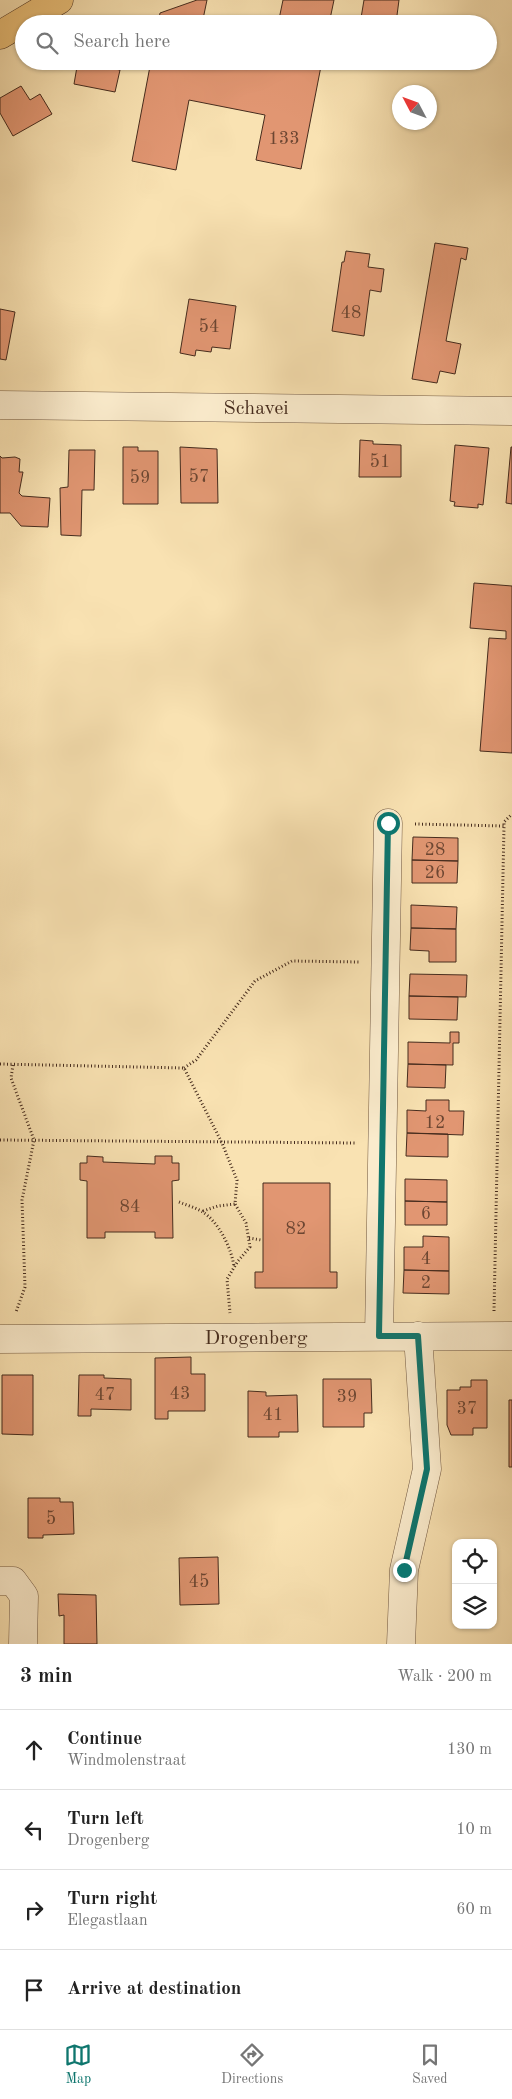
<!DOCTYPE html>
<meta charset="utf-8">
<style>
body{margin:0;font-family:"Old Standard TT",serif;background:#f6f6f6;color:#222}
.controls{position:absolute;right:15px;bottom:15px;display:grid;overflow:hidden;border-radius:10px;box-shadow:0 1px 4px #0004}
.controls button{width:45px;height:45px;display:grid;place-items:center;padding:0;border:0;border-bottom:1px solid #e0e0e0;background:#fff;color:#222;font:25px sans-serif}
.compass{position:absolute;left:392px;top:85px;width:45px;height:45px;border-radius:50%;background:#fff;box-shadow:0 1px 4px #0004;rotate:311deg}
.stop{position:absolute;width:15px;height:15px;margin:-11px;border:4px solid #0f766e;border-radius:50%;background:#fff}
.stop.end{background:#0f766e;border-color:#fff;box-shadow:0 1px 5px #0008}
.list{margin:0;padding:0;list-style:none}
h2{display:flex;justify-content:space-between;align-items:center;height:65px;margin:0;padding:0 20px;font-size:21px}
h2 small{font-size:16px;font-weight:400;color:#767676}
.list li{display:grid;grid-template-columns:32px 1fr auto;gap:15px;align-items:center;box-sizing:border-box;height:80px;padding:0 20px;border-top:1px solid #e0e0e0}
.list b{display:block;font-size:19px;white-space:nowrap}
.list p{margin:0;font-size:16px;white-space:nowrap;color:#767676}
.list em{font-size:16px;font-style:normal;color:#767676}
.icon{flex:none;width:28px;height:28px;fill:none;stroke:currentColor;stroke-width:2;stroke-linecap:round;stroke-linejoin:round}
.map{position:relative;flex:none;width:512px;height:1644px;overflow:hidden}
.search{position:absolute;background:#fff;box-shadow:0 1px 4px #0004;left:15px;right:15px;top:15px;height:55px;display:flex;align-items:center;gap:12px;box-sizing:border-box;padding:0 18px;border-radius:28px;color:#767676;font-size:19px}
.sheet{height:385px;background:#fff}
nav{display:flex;justify-content:space-around;align-items:center;box-sizing:border-box;height:70px;border-top:1px solid #e0e0e0;background:#fff;font-size:14px;color:#767676}
nav a{display:grid;justify-items:center;gap:2px}
nav .on{color:#0f766e}
.map>svg:first-child{display:block}
.building{fill:#e19672;stroke:#452b1d}
.lines{fill:none;stroke-linecap:round;stroke-linejoin:round}
.minor-casing{stroke:#725942;stroke-width:29}
.major-casing{stroke:#452b1d;stroke-width:29}
.path{stroke:#452b1d;stroke-width:3;stroke-dasharray:1 2.5;stroke-linecap:butt}
.minor{stroke:#fbeccd;stroke-width:28}
.major{stroke:#ecc179;stroke-width:28}
.route{stroke:#0f766e;stroke-width:6}
.labels{text-anchor:middle;stroke-width:5;stroke-linejoin:round;paint-order:stroke}
.number-label{font-size:18px;fill:#6c4632}
.street-label{font-size:20px;fill:#452b1d;stroke:#fbeccd}
</style>
<div class="map">
<svg width="512" height="1644" viewBox="0 0 512 1644">
<rect width="100%" height="100%" fill="#f9e2b2"/>
<filter id="stains"><feTurbulence type="fractalNoise" baseFrequency=".004" numOctaves="4"/><feColorMatrix values="0 0 0 0 .2 0 0 0 0 .09 0 0 0 0 .02 0 0 0 .5 -.17"/></filter>
<radialGradient id="worn" r=".72"><stop offset=".6" stop-color="#630" stop-opacity="0"/><stop offset="1" stop-color="#630" stop-opacity=".3"/></radialGradient>
<path class="building" d="M197 0H207L202 24H158L160 13Z
M283 0H334L329 24H278Z
M364 0H399L396 23 361 18Z
M78 61H110L109 68 120 70 115 92 74 84Z
M151 61H255L271 64V61H322L301 169 256 160 265 115 189 100 176 170 132 161Z
M21 86 30 100 40 94 52 114 13 136 0 113V98Z
M435 243 468 248 466 260 461 258 446 341 461 344 455 374 440 371 437 383 412 379Z
M346 251 370 254 368 267 384 269 381 292 370 290 364 336 332 331 342 262H344Z
M189 299 236 306 230 349 212 347 211 352 196 350 195 356 180 353Z
M0 309 15 312 6 360 0 359Z
M360 440 373 441V444L401 445V477H359Z
M455 445 489 448 483 505 478 504V508L454 506 455 502 450 501Z
M123 447H138V451H158V504H123Z
M180 447 217 449 218 503H181Z
M511 447H512V504L506 503Z
M69 450H95L94 490H82L81 536 61 535 60 488 68 487Z
M0 456 2 458 15 457 20 459 19 472H23L19 493 22 496 50 498 48 527 21 526 10 513H0Z
M474 583 512 586V753L480 751 489 638 506 639V631L470 628Z
M413 837 458 838V861L412 860Z
M412 860 458 861 457 883H412Z
M411 905 457 907 456 929 411 928Z
M411 928 456 929V962H429V951L410 950Z
M410 974 467 975 466 997 409 996Z
M409 996 458 997 457 1020 409 1019Z
M450 1032H459V1043H453V1065L408 1064V1042L450 1043Z
M408 1064 446 1065 445 1088 407 1087Z
M426 1100H449V1111H464L463 1135 407 1133V1110L426 1111Z
M407 1133 448 1134V1157L406 1156Z
M87 1156 103 1157V1162L155 1164V1156H172V1163H179V1180L172 1181 173 1238H155V1232H105V1238H87V1181L80 1180V1163H87Z
M405 1179 447 1180V1202L405 1201Z
M263 1183H330V1272H337V1288H255V1272H263Z
M405 1201 447 1202V1225H405Z
M423 1236 449 1237V1271L404 1270V1247H423Z
M404 1270 449 1271V1294L403 1293Z
M191 1357V1374H205V1411H168V1419H155V1358Z
M2 1375H33V1435L2 1434Z
M79 1375H104V1378L131 1379V1410L91 1409V1416H78Z
M323 1379H371L372 1413H364V1427H323Z
M471 1380H487V1428H473V1435H451L447 1425V1390H460V1387H471Z
M248 1391 266 1392V1396L297 1395 298 1432H279V1437H248Z
M509 1400H512V1467H509Z
M28 1498H60V1502H73L74 1534 43 1535V1538H28Z
M218 1557 219 1604 180 1605 179 1558Z
M58 1594 96 1595 97 1644H64V1615L59 1616Z"/>
<g class="lines">
<defs>
<path id="minor" d="M0 405 512 411
M379 1336 388 823
M0 1339 512 1336
M0 1581H13L24 1596 23 1644
M401 1644 404 1570 427 1469 418 1336"/>
<path id="major" d="M0 35 59 0"/>
</defs>
<use href="#minor" class="minor-casing"/>
<use href="#major" class="major-casing"/>
<path class="path" d="M415 824 504 826
M0 1064 184 1068 222 1143 237 1180 235 1204 246 1223 250 1247 238 1261 227 1279 230 1313
M13 1065 11 1078 34 1140 22 1200 25 1287 16 1312
M184 1068 196 1060 255 981 292 961 359 962
M0 1140 357 1143
M179 1202C186 1205 194 1207 201 1211 218 1220 232 1249 234 1267
M203 1211 218 1206 235 1204
M249 1238 261 1240
M494 1311 504 826V822L512 814"/>
<use href="#minor" class="minor"/>
<use href="#major" class="major"/>
</g>
<g class="lines">
<path class="route" d="M388 823 379 1336H418L427 1469 404 1570"/>
</g>
<g class="labels">
<g class="number-label">
<text x="284" y="144">133</text>
<text x="351" y="318">48</text>
<text x="209" y="332">54</text>
<text x="380" y="467">51</text>
<text x="199" y="482">57</text>
<text x="140" y="483">59</text>
<text x="435" y="855">28</text>
<text x="435" y="878">26</text>
<text x="435" y="1128">12</text>
<text x="130" y="1212">84</text>
<text x="426" y="1219">6</text>
<text x="296" y="1234">82</text>
<text x="426" y="1264">4</text>
<text x="426" y="1288">2</text>
<text x="180" y="1399">43</text>
<text x="105" y="1400">47</text>
<text x="347" y="1402">39</text>
<text x="467" y="1414">37</text>
<text x="273" y="1420">41</text>
<text x="51" y="1524">5</text>
<text x="199" y="1587">45</text>
</g>
<g class="street-label">
<text x="256" y="414">Schavei</text>
<text x="256" y="1344">Drogenberg</text>
</g>
</g>
<rect width="100%" height="100%" filter="url(#stains)"/>
<rect width="100%" height="100%" fill="url(#worn)"/>
</svg>
<div class="controls">
<button><svg class="icon" aria-label="locate" viewBox="0 0 24 24"><circle cx="12" cy="12" r="6"/><path d="M12 2v4M12 18v4M2 12h4M18 12h4"/></svg></button>
<button><svg class="icon" aria-label="layers" viewBox="0 0 24 24"><path d="M12 4l9 5-9 5-9-5zM3 14l9 5 9-5"/></svg></button>
</div>
<svg class="compass" viewBox="-18 -18 36 36"><path d="M0-13l5 13h-10z" fill="#e53935"/><path d="M0 13l5-13h-10z" fill="#767676"/></svg>
<div class="stop" style="left:388px;top:823px"></div>
<div class="stop end" style="left:404px;top:1570px"></div>
<div class="search"><svg class="icon" aria-label="search" viewBox="0 0 24 24"><circle cx="10" cy="10" r="6"/><path d="M15 15l6 6"/></svg>Search here</div>
</div>
<section class="sheet">
<h2>3 min<small>Walk · 200 m</small></h2>
<ul class="list">
<li><svg class="icon" aria-label="ahead" viewBox="0 0 24 24"><path d="M12 20V5M6 11l6-6 6 6"/></svg><div><b>Continue</b><p>Windmolenstraat</p></div><em>130 m</em></li>
<li><svg class="icon" aria-label="left" viewBox="0 0 24 24"><path d="M17 20v-9H6M10 6l-5 5 5 5"/></svg><div><b>Turn left</b><p>Drogenberg</p></div><em>10 m</em></li>
<li><svg class="icon" aria-label="right" viewBox="0 0 24 24"><path d="M7 20v-9h11M14 6l5 5-5 5"/></svg><div><b>Turn right</b><p>Elegastlaan</p></div><em>60 m</em></li>
<li><svg class="icon" aria-label="arrive" viewBox="0 0 24 24"><path d="M6 21V4h12l-3 4 3 4H6"/></svg><div><b>Arrive at destination</b></div></li>
</ul>
</section>
<nav>
<a class="on"><svg class="icon" aria-label="map" viewBox="0 0 24 24"><path d="M3 6l6-2 6 2 6-2v14l-6 2-6-2-6 2zM9 4v14M15 6v14"/></svg>Map</a>
<a><svg class="icon" aria-label="directions" viewBox="0 0 24 24"><path d="M12 3l9 9-9 9-9-9zM9 14v-3h6M13 9l2 2-2 2"/></svg>Directions</a>
<a><svg class="icon" aria-label="saved" viewBox="0 0 24 24"><path d="M7 4h10v16l-5-4-5 4z"/></svg>Saved</a>
</nav>
